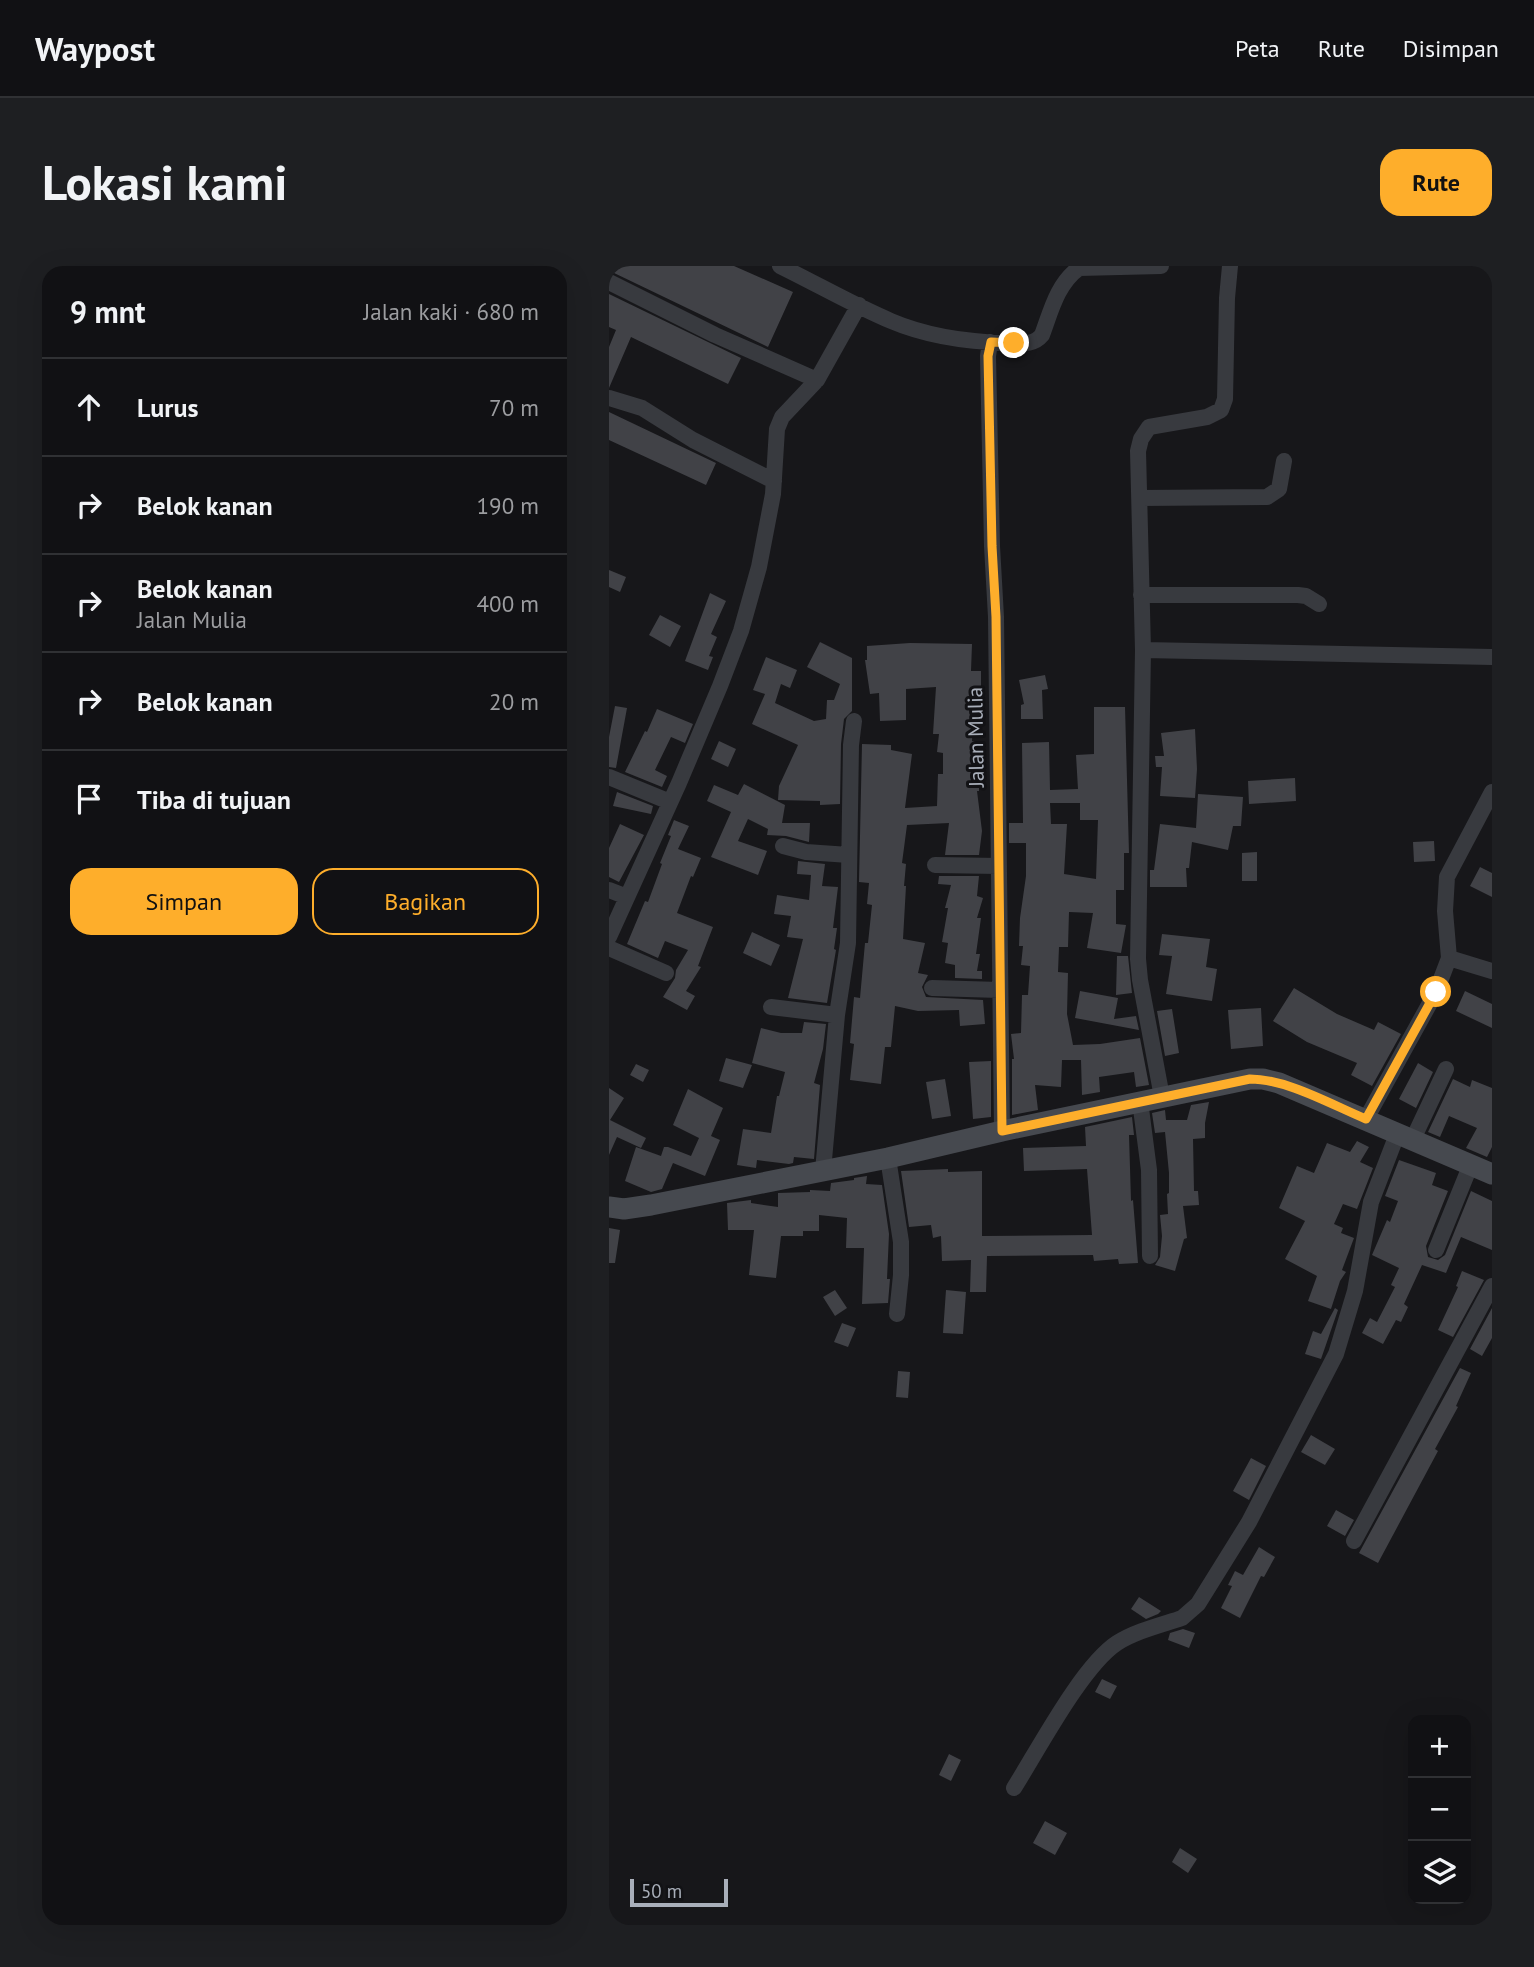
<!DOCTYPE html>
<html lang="id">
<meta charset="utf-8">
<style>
body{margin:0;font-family:"PT Sans",sans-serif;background:#1e1f22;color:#f1f3f6}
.controls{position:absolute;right:21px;bottom:21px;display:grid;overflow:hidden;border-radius:14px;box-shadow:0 7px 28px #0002}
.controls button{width:63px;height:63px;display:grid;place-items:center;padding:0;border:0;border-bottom:2px solid #303134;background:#111114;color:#f1f3f6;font:35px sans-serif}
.scale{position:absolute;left:21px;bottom:18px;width:98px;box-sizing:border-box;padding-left:7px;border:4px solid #a9afba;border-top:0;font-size:19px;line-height:24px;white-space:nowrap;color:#a9afba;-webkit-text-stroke:5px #121215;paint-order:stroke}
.stop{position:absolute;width:21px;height:21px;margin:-16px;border:5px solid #feae2b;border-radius:50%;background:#fff}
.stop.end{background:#feae2b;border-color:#fff;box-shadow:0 2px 7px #0008}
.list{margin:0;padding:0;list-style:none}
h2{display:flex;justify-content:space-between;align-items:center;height:91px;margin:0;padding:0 28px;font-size:30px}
h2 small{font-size:23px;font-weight:400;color:#9c9da0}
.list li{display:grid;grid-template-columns:46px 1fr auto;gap:21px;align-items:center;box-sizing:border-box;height:98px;padding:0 28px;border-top:2px solid #303134}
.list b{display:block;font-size:26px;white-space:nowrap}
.list p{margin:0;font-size:23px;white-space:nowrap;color:#9c9da0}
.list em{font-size:23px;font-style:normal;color:#9c9da0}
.actions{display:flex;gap:14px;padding:21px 28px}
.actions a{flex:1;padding:16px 0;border:2px solid #feae2b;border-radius:21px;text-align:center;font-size:24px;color:#feae2b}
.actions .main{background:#feae2b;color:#111}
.icon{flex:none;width:38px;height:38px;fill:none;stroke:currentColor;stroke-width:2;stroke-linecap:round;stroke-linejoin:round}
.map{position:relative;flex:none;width:883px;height:1659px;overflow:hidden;border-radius:21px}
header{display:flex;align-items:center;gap:42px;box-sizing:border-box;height:98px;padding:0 35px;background:#111114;border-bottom:2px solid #303134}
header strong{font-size:33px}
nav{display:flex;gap:38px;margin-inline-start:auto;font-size:24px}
.intro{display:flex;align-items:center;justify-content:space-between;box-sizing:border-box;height:168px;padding:0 42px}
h1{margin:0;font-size:49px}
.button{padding:18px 32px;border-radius:21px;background:#feae2b;color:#111;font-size:24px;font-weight:700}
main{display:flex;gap:42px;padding:0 42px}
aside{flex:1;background:#111114;border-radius:21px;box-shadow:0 7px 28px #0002}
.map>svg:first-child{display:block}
.building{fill:#414247;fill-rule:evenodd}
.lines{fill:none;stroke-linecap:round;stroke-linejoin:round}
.street{stroke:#383a3f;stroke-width:16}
.secondary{stroke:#46494f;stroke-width:21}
.route{stroke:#feae2b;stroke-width:9}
.labels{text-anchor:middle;stroke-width:6;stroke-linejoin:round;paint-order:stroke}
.street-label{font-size:21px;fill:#a9afba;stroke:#121215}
</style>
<header>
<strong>Waypost</strong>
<nav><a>Peta</a><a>Rute</a><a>Disimpan</a></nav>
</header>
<div class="intro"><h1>Lokasi kami</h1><a class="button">Rute</a></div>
<main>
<aside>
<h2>9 mnt<small>Jalan kaki · 680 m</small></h2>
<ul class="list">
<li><svg class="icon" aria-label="ahead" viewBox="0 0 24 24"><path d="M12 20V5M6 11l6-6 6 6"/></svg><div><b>Lurus</b></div><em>70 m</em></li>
<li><svg class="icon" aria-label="right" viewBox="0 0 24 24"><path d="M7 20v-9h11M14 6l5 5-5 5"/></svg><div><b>Belok kanan</b></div><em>190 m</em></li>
<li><svg class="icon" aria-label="right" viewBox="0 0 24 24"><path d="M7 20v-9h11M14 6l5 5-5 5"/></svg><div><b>Belok kanan</b><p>Jalan Mulia</p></div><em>400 m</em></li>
<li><svg class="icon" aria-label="right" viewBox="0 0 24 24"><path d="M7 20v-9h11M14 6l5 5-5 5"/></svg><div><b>Belok kanan</b></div><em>20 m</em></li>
<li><svg class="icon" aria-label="arrive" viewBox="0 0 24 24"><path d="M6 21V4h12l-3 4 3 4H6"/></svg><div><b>Tiba di tujuan</b></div></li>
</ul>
<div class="actions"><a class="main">Simpan</a><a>Bagikan</a></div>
</aside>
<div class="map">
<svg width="883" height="1659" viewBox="0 0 883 1659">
<rect width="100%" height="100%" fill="#17171a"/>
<path class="building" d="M5 0H125L184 26 159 81 3 6Z
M0 28 132 92 119 118 22 71 0 122V81L7 64 0 61Z
M0 146 107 197 97 219 0 174Z
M0 304 17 311 11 326 0 321Z
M101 327 117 335 102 368 108 371 100 390 104 391 99 404 76 395Z
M51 349 72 360 61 381 40 369Z
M211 376 243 392V445L235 453 232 478 231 538 211 539V535L169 534 170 520 189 479 143 458 156 428 144 424 157 391 188 404 181 422 172 418 166 437 205 455 217 453 218 434H225L231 418 198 401Z
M301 377 363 378 362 405H372V423H366L363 475 366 476 364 508 370 509V525H368L373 565 370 589H336L340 557 298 559 293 597 297 598 295 620H297L294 673 316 677 309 707 319 709 313 721 317 731 374 734 376 758 351 760 350 744 309 745 286 740 282 781H276L272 818 241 814 245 778 241 777 245 731 251 732 256 677H259L263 639 258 638 260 617 250 616 253 478 282 479V484L303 488 296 542 328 540 329 508H334V487L328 486 330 468H324L327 421 297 423V454L271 455 270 427 261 428 256 394H258V380Z
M436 409 439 423 433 424 434 453H412V439L415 438 410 414Z
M6 440 18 442 7 502 0 501V471Z
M485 441H516L520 587H515V624H507V658L517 659 512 687 478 682 484 647 460 646 459 681H450L449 706 459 707 458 748 464 779 491 778 531 772 540 819 527 821 525 806 490 811 491 826 473 829 472 794H453L452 821 426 819 429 844 403 849V793H405L402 768 412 767 413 729H419L421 700 412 699 414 680H410L411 652 417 610V577H400V557H414L413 477 440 476 441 524 469 523 467 489 485 488ZM441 537H471V554H489L487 613 455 608 458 558H442Z
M48 443 84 458 76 477 62 471 46 504 58 510 53 521 16 506 36 465 38 466Z
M586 463 588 503 586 532 551 530 553 501H547L546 490H555L552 467Z
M110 475 127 483 119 501 102 493Z
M686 512 687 535 640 538 639 515Z
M135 518 176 539 173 557H201L200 576 177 570 158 569 159 563 139 553 129 575 158 585 149 609 102 591 122 546 98 535 105 519 129 529Z
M8 526 44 540 42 548 4 540Z
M589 528 634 531 632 560H624L619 584 583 576 580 602H577L578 621H541V604H545L551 558 587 562Z
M65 554 80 560 69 583 92 592 84 611 82 610 68 647 104 661 89 700 92 701 77 725 86 730 78 744 54 731 66 712 67 704 79 684 56 675 49 692 18 678 36 635 39 636 53 598 51 597 62 570 59 569Z
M11 558 35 569 10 616 0 611V582Z
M825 575 826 595 805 596 804 576Z
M648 586V615H633V587Z
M189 595 216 598 213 620 229 621 224 662H228L225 683 227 684 218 737 179 732 194 673 178 671 182 650 165 648 168 629 200 634 202 609 188 608Z
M871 601 883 607V631L861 620Z
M330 610H370L368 630 374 632 368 652H372L367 688H371L368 705H373V713L346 712V699L336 697 339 677 333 676 339 642H336L342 619 329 618Z
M143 666 171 679 162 700 134 687Z
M553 668 601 673 597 701 608 703 603 735 557 728 563 690 550 689Z
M508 690H519L523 727 507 729Z
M685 722 728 748 765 764 769 756 792 768 763 820 742 809 748 797 698 776 664 755Z
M471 725 509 732 505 753 527 750 530 764 466 752Z
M856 725 883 738V762L847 745Z
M652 742 654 780 622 783 619 744Z
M563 743 570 787 556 790 548 745Z
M195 756 217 758 214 783 205 817 211 819 205 893 185 891 184 897 180 898 148 894 147 902 128 899 134 863 162 867 168 830H170L176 806 143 797 152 762 172 767H193Z
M117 792 143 799 134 822 110 815Z
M382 795V851L364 853 360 796Z
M809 797 824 806 807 842 790 833Z
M27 798 40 804 34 816 21 809Z
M336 813 342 850 323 853 317 816Z
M844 813 861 821 863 814 883 822V881L878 891 857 882 868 862 840 850 831 871 819 866Z
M0 822 15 832 1 854 37 872 32 882 8 871 0 889Z
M79 823 114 842 102 870 111 874 96 910 64 897 53 923 42 926 16 915 27 881 52 890 55 881H59L82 890 90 872 64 859Z
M600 836 596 857V872L584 873 585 925H589L590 939 574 940 578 972 575 973 566 1005 546 999 551 991 553 970 551 949 559 948 558 928 560 927V907L556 866 546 867 543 847 556 844 557 854H578L582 839Z
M523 851 525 869H520L522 935 524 934 529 997 510 998 509 993 485 995 484 989 378 990 377 1026H361L362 994 333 995 332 970 324 972 322 959 300 961 292 905 339 903V906L373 905V970L483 969 478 903 415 905 414 882 477 880 476 861Z
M748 875 760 881 751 896 764 902 748 943 734 938 725 958 734 962 732 967 745 972 733 1004 737 1006 731 1015 722 1043 699 1035 708 1010 676 993 696 955 670 942 688 900 705 907 718 877 741 886Z
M790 894 827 907 823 919 839 925 817 980 819 991 829 994 836 989 862 925 883 935V984L852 971 837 1007 813 999 795 1038 799 1041 792 1056 787 1054 774 1078 753 1067 761 1052 768 1056 786 1021 782 1019 790 1002 763 989 778 954 781 956 789 935 776 930Z
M258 910 257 918 273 919 280 968 278 1013H281L279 1037 253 1038 255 982H237L238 952 210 949V965H194V970H172L167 1012 140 1009 145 964H119L118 937 142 934V937L169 941V927L201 926V924L221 925 222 917 245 914V912Z
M0 962 11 964 6 997H0Z
M853 1005 875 1014 844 1071 829 1064 849 1021 847 1020Z
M226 1024 238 1042 226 1050 214 1031Z
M337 1024 357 1026 354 1068 334 1067Z
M726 1042 729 1044 712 1093 696 1088 704 1065 712 1068Z
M883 1042V1072L873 1090 861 1083Z
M233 1057 247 1062 239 1081 225 1076Z
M851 1102 862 1107 847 1140 849 1141 826 1183 829 1185 769 1297 750 1287Z
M289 1105 301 1106 299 1132 287 1131Z
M702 1169 726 1183 716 1199 692 1186Z
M642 1192 657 1200 640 1234 624 1225Z
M727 1244 745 1254 736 1270 718 1260Z
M650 1281 666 1291 655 1311 652 1310 631 1352 612 1342 623 1320 619 1319 626 1305 634 1309Z
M530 1331 552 1345 549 1348 537 1353 522 1343Z
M574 1363 586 1367 580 1382 559 1374 561 1367Z
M493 1413 508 1420 501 1433 486 1426Z
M340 1488 352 1494 342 1515 330 1509Z
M436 1555 458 1567 446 1589 424 1577Z
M571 1582 588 1593 579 1607 563 1596Z"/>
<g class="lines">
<path class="street" d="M171 0C208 18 244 39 282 55 317 70 360 76 398 77 411 77 424 80 433 69 442 45 448 18 470 2L552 0
M0 16 106 69 208 114
M381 76 379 90 383 280 387 351 393 865
M0 132 33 142 84 174 165 215
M531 232 658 231 670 223 675 195
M532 329H689L697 330 710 338
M534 384 883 391
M0 511 61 536
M174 580 197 586 240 589
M326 599 390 600
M0 624 18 631
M0 671 70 517 111 420 132 365 150 301 164 228 168 163 173 151 208 114 250 39
M0 682 57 707
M840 692 883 705
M323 722 391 724
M162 741 228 749
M553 831 531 714 529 693 534 384 529 185 532 173 540 161 598 151 612 144 616 133 618 32 621 0
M531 835 540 904 541 990
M757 853 827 726 840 692 836 645 838 611 883 526
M804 873 837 803
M279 892 292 976V1009L288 1048
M214 905 228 749 239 677 242 479 245 455
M827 984 862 898
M745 1275 883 1020
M405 1522C429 1484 473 1400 508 1377 527 1365 552 1359 573 1352L589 1338 640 1256 727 1088 746 1025 762 936 789 866"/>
<path class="secondary" d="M0 941 15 943 42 939 279 892 393 865 641 813H654L670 817 883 908"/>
</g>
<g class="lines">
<path class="route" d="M405 77 382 76 379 90 383 280 387 351 393 865 641 813C678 813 723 839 757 853L827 726"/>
</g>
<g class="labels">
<g class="street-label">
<text transform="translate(367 471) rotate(-91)" y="7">Jalan Mulia</text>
</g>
</g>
</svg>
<div class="controls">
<button>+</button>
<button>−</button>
<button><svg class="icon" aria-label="layers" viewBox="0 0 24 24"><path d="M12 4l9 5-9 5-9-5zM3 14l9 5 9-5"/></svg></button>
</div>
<div class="scale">50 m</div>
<div class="stop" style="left:827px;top:726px"></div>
<div class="stop end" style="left:405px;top:77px"></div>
</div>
</main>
